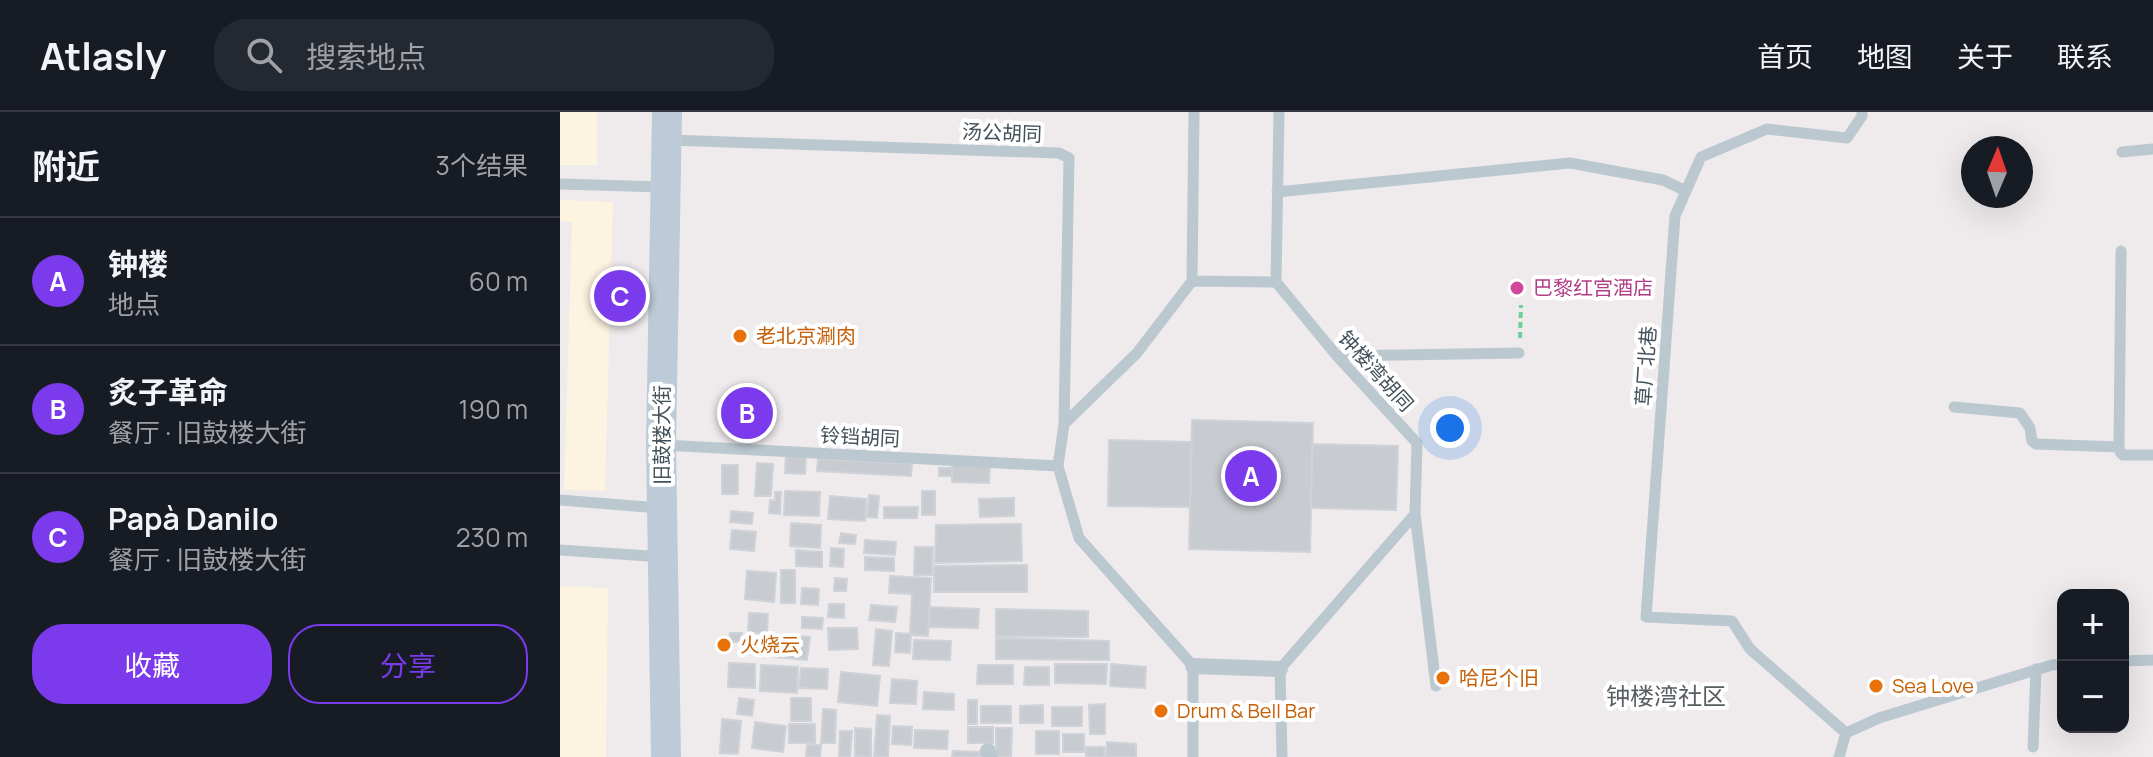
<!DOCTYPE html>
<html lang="zh">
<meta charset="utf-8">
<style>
body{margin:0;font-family:Manrope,"Noto Sans SC",sans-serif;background:#242831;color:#f1f3f6}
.controls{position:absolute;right:24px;bottom:24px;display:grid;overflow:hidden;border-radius:16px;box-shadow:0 8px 32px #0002}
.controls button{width:72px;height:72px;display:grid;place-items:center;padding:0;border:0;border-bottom:2px solid #363941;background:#171b24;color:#f1f3f6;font:40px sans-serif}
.compass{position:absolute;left:1401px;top:24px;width:72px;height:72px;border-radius:50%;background:#171b24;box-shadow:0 8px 32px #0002;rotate:2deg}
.you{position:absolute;left:890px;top:316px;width:28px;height:28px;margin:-20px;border:6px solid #fff;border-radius:50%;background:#1a73e8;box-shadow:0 0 0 12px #1a73e833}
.badge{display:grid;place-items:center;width:52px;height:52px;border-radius:50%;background:#7c3aed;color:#fff;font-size:26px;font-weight:700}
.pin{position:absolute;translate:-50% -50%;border:4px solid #fff;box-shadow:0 2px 8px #0006}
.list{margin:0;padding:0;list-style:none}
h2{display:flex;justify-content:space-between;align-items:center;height:104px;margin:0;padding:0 32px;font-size:34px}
h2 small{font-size:26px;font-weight:400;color:#9ea1a6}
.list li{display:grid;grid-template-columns:52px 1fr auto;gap:24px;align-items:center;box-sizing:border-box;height:128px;padding:0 32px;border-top:2px solid #363941}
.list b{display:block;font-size:30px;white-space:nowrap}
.list p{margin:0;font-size:26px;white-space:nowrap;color:#9ea1a6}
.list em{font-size:26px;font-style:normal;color:#9ea1a6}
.actions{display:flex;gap:16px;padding:24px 32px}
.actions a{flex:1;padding:18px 0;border:2px solid #7c3aed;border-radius:32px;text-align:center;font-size:28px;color:#7c3aed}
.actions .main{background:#7c3aed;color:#fff}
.icon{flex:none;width:44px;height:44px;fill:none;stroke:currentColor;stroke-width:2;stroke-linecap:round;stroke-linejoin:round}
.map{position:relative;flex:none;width:1593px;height:645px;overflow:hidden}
header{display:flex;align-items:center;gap:48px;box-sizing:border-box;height:112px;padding:0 40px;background:#171b24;border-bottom:2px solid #363941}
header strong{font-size:38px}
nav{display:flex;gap:44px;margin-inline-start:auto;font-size:28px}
.search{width:560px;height:72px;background:#242831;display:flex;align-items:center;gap:20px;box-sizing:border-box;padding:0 28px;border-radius:32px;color:#9ea1a6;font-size:30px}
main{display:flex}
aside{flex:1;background:#171b24}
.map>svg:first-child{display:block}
.commercial{fill:#fdf3e1}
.building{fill:#c8ccd1;stroke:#cfd2d8;stroke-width:2}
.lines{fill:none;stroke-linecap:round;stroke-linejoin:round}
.path{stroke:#6bd196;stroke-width:4;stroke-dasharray:6 4;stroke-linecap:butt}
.service{stroke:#bbc8d0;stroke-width:11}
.pedestrian{stroke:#bbc8d0;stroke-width:16}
.secondary{stroke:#bccbd7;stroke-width:30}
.hotel-dot{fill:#d1479c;stroke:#fff;stroke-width:3}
.food-dot{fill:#e8710a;stroke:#fff;stroke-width:3}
.labels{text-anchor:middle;stroke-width:8;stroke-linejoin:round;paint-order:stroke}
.street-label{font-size:20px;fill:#43515a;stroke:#fff}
.hotel-label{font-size:20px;fill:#b23c85;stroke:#fff;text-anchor:start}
.food-label{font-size:20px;fill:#c56008;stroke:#fff;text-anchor:start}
.quarter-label{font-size:24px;fill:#585d61;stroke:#fff}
</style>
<header>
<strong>Atlasly</strong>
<div class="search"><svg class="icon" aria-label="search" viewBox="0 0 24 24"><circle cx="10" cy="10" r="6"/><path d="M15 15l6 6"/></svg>搜索地点</div>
<nav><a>首页</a><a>地图</a><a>关于</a><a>联系</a></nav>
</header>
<main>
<aside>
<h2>附近<small>3个结果</small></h2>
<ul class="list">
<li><span class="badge">A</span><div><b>钟楼</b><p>地点</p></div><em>60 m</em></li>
<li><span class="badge">B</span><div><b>炙子革命</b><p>餐厅 · 旧鼓楼大街</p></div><em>190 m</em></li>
<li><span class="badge">C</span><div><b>Papà Danilo</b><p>餐厅 · 旧鼓楼大街</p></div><em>230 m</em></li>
</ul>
<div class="actions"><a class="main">收藏</a><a>分享</a></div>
</aside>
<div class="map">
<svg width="1593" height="645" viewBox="0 0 1593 645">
<rect width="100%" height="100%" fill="#efebec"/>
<path class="commercial" d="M0 0H37V53H0Z
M0 88 53 90 45 379 4 378 12 110 0 109Z
M0 474 48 476 46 645H0Z"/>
<path class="building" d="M632 308 753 311 750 440 629 437Z
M549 328 632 330 630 395 548 394Z
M752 332 838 334 836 398 751 396Z
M226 341 246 342 245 362 225 361Z
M258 347 352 352 351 364 257 359Z
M197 351 213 352 211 384H195Z
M392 352 430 353 429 371 392 370Z
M162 353H178V382H162Z
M379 356H392V364H379Z
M225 379 260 380 259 404 224 403Z
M362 379H375V403H362Z
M215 380H221L220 402 209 401 210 388 215 389Z
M309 383 319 384 317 406 307 405Z
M270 384 306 387 305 409 268 407Z
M454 386V404L420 405 419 387Z
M324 395H358L357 406H324Z
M171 399 193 401 192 412 170 410Z
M231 411 261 413 260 436 230 434Z
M461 412 462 449 375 451 376 413Z
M172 418 196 420 194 439 170 437Z
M281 421 296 423 295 432 279 431Z
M305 428 336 430 335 443 304 441Z
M355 435H373L372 463H354Z
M271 436 284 437 283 455 270 454Z
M236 438 262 440V455L236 454Z
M305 445 334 446V459L305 458Z
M467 453V480H374V454Z
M221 458H235V491H221Z
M187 459 216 461 214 490 185 487Z
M330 464 371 466 368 524 350 523 352 482 329 481Z
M275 466 287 467 286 479H274Z
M242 476 259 477 258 493 241 492Z
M269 492H284V506L268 505Z
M311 493 337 495 335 510 309 508Z
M370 495 419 497 418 516 369 515Z
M436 497 528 499V525L436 524Z
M189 501 208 502 207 521H188Z
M242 505 263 506 262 517 242 516Z
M268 516H297L298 537 269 538Z
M316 517 332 519 329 554 313 553Z
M170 521H182V530H170Z
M336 521 351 522 350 541 335 540Z
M217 522 250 525 247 548 215 545Z
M436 526 549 529V548L436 547Z
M354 528 391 529 390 548 353 547Z
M169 551 195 552V576L168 575Z
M495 552H547L546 572 495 571Z
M551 552 586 555 585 576 550 574Z
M201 553 238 555 237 581 200 579Z
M418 553H453V572H417Z
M465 555H489V573H464Z
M241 556 268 557 267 577 239 576Z
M281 560 320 564 317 594 278 590Z
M332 567 357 569 356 592 330 591Z
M364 580 394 582V598L363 597Z
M179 586 194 588 192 604 177 602Z
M231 586H251V609H231Z
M408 588H417V612H408Z
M545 592V622H530L529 593Z
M483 593V611H460V594Z
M421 594H451V611H421Z
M492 595H522V614H492Z
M263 597 276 598 275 631H261Z
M317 603 330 604 328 645H314Z
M162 607 181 609 178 642 160 641Z
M195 610 226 614 223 640 192 636Z
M229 612H255V631H229Z
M333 614 352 615 351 633 332 632Z
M408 615H433V631H408Z
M295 616 311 617V645L295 644Z
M436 616H452L451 645H436Z
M355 618 388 619 387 637 354 636Z
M280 619H292L290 645H279Z
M476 619H499V642H476Z
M503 622H524V640H503Z
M547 630 576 632V645H546Z
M247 633H261L260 645H246Z
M526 635H544V645H526Z
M393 639 420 640V645H392Z"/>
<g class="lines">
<path class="path" d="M960 226 961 193"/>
<path class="service" d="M719 0 716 170 777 244 857 331 855 402 720 557 722 645
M109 28 499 41 509 46 504 312
M1562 40 1593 37
M0 72 103 75
M1126 79 1141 45 1207 17 1287 26 1302 4V0
M717 80 1010 51 1103 68 1126 79 1115 104 1086 505 1172 509 1190 537 1286 621
M1561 139 1559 335 1560 340 1563 343H1593
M632 169 716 170
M777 244 959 241
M1394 295 1460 301 1470 316 1472 329 1476 332 1559 335
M103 333 498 354
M0 388 99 396
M855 402 876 574
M0 438 103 445
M1563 549 1593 548
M1473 635 1476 557
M633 645V554L519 426 498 354 504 312 577 241 632 169 634 0
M1279 645 1286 621 1319 606 1492 553 1503 552"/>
<path class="pedestrian" d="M633 554 720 557
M428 639 430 645"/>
<path class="secondary" d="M106 645 101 332 107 0"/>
</g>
<circle class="hotel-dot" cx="957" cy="176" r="8"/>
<g class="food-dot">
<circle cx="180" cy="224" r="8"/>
<circle cx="164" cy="533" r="8"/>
<circle cx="883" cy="566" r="8"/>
<circle cx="1316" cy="574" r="8"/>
<circle cx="601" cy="599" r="8"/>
</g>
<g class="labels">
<g class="street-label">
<text transform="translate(442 21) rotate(2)" y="7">汤公胡同</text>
<text transform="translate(1086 254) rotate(-86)" y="7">草厂北巷</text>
<text transform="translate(816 259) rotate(48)" y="7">钟楼湾胡同</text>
<text transform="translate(102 323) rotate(-90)" y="7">旧鼓楼大街</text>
<text transform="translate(300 325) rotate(3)" y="7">铃铛胡同</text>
</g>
<g class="hotel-label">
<text x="973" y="183">巴黎红宫酒店</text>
</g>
<g class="food-label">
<text x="196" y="231">老北京涮肉</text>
<text x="180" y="540">火烧云</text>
<text x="899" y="573">哈尼个旧</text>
<text x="1332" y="581">Sea Love</text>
<text x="617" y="606">Drum &amp; Bell Bar</text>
</g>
<g class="quarter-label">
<text x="1106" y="593">钟楼湾社区</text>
</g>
</g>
</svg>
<div class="controls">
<button>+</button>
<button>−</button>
</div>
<svg class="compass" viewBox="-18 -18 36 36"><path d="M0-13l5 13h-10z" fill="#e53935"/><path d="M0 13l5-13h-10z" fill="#9ea1a6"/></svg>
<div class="you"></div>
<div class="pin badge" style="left:691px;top:364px">A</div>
<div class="pin badge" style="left:187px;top:301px">B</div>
<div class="pin badge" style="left:60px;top:184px">C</div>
</div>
</main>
